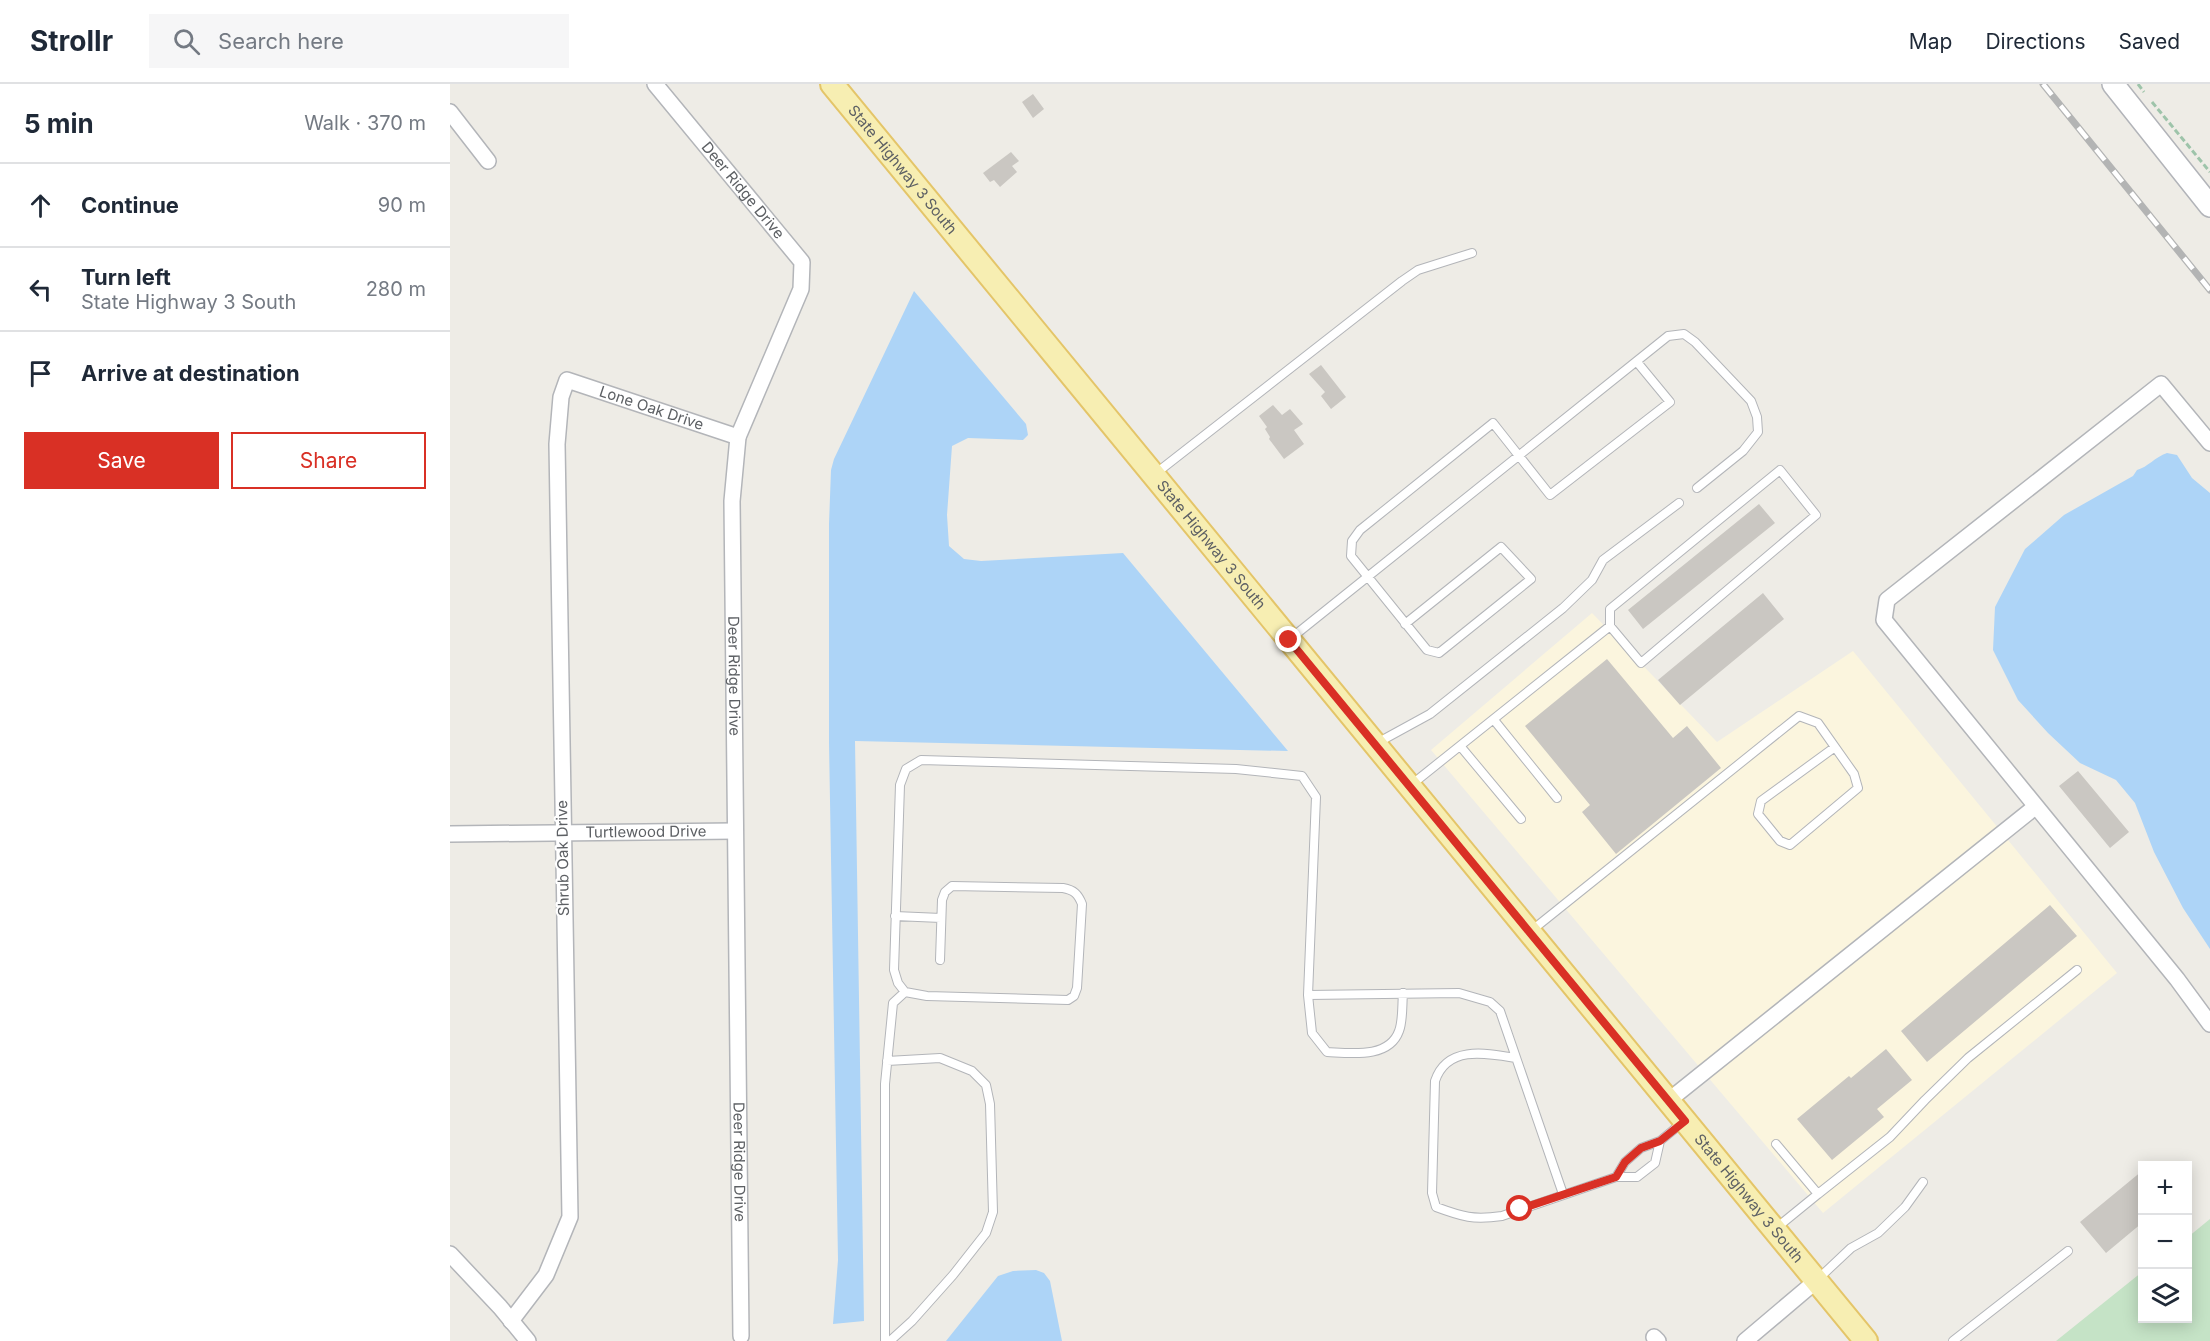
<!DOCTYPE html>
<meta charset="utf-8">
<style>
body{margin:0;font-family:Inter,sans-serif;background:#f6f6f7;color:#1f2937}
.controls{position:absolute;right:18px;bottom:18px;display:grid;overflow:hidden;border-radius:0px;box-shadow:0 3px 15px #0003}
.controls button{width:54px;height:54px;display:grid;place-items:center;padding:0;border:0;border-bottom:2px solid #e0e1e3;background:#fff;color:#1f2937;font:30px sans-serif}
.stop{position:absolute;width:18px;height:18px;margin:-14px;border:4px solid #d93025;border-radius:50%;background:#fff}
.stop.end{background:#d93025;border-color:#fff;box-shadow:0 2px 6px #0008}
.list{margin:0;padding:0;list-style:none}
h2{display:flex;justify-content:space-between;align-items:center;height:78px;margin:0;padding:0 24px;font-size:26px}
h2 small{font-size:20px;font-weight:400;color:#747a83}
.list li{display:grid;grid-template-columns:39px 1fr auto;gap:18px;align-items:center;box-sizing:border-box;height:84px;padding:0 24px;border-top:2px solid #e0e1e3}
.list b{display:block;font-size:22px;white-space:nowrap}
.list p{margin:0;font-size:20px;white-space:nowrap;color:#747a83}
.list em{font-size:20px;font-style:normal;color:#747a83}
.actions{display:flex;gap:12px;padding:18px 24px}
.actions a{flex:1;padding:14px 0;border:2px solid #d93025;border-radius:0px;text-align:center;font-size:21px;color:#d93025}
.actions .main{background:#d93025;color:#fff}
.icon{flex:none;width:33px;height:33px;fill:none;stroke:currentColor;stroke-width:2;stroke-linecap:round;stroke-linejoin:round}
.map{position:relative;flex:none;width:1760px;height:1257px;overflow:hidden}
header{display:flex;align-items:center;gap:36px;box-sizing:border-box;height:84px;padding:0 30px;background:#fff;border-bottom:2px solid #e0e1e3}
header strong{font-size:28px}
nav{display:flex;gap:33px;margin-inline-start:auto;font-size:21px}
.search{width:420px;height:54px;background:#f6f6f7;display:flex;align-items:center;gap:15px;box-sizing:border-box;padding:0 21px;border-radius:0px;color:#747a83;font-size:22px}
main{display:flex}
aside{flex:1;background:#fff}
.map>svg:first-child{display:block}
.commercial{fill:#fbf5de}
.green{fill:#c5e3c6}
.water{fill:#add4f7}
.building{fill:#cac7c2}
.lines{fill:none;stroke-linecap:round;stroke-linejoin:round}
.lane-casing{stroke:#b3b5b9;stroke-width:10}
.street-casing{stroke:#b3b5b9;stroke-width:18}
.secondary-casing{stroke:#b2b4b9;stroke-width:24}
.primary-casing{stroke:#e4c569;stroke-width:26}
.path{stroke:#9ec4aa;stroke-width:3;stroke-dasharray:6 3;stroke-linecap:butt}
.lane{stroke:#fff;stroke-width:8}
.street{stroke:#fff;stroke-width:15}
.secondary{stroke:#fff;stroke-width:21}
.primary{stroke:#f7eeb2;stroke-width:22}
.rail-casing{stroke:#b3b4b4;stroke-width:7}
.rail{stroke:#fff;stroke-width:4.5;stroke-dasharray:14;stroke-linecap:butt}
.route{stroke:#d93025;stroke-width:8}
.labels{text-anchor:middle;stroke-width:4.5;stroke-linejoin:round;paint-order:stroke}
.street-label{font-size:15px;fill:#5d6064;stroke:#fff}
</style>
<header>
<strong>Strollr</strong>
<div class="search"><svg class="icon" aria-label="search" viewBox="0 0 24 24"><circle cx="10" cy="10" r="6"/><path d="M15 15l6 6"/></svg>Search here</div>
<nav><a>Map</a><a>Directions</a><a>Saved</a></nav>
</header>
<main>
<aside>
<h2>5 min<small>Walk · 370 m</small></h2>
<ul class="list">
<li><svg class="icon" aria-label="ahead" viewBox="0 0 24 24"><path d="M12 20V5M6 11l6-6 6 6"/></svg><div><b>Continue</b></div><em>90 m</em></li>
<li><svg class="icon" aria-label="left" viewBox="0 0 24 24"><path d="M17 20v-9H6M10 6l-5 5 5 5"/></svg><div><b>Turn left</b><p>State Highway 3 South</p></div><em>280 m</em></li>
<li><svg class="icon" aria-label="arrive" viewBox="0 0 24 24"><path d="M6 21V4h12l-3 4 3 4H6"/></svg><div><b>Arrive at destination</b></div></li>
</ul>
<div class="actions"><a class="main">Save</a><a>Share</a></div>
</aside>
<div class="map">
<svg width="1760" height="1257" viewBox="0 0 1760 1257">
<rect width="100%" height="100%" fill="#eeece6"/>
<path class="commercial" d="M1142 529 1267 658 1403 567 1667 889 1373 1129 981 666Z"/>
<path class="green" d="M1760 1135V1257H1606L1692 1188V1234H1738V1153Z"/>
<path class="water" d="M464 207 576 340 578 351 573 356 518 354 502 362 497 431 499 462 514 475 531 477 673 469 838 667 405 657 414 1237 383 1240 388 1176 379 659V440L381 386 384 375Z
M1717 369 1727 371 1742 394 1760 409V865L1733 824 1704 768 1685 719 1666 696 1630 679 1598 649 1568 616 1543 566 1545 523 1575 465 1614 431 1683 392 1687 386C1698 383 1705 373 1717 369Z
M586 1186 594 1189 600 1197 612 1257H496L548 1192 563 1187Z"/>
<path class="building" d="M583 10 594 25 583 34 572 18Z
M561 68 569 77 562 82 567 88 550 103 544 96 540 98 533 89Z
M871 281 896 313 881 325 871 312 875 308 859 290Z
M823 321 832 331 840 325 853 340 844 346 854 360 834 375 819 355 820 353 815 345 817 343 809 332Z
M1309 420 1325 439 1193 545 1178 526Z
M1313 509 1334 535 1230 621 1208 596Z
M1157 575 1223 654 1237 642 1271 684 1166 770 1132 728 1140 721 1075 642Z
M1628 687 1679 748 1660 764 1609 702Z
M1600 821 1627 852 1477 978 1451 947Z
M1436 965 1462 996 1427 1025 1434 1033 1382 1076 1347 1035 1399 992 1401 994Z
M1692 1087V1139L1656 1169 1630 1138Z"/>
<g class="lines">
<defs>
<path id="lane" d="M705 390 952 197 968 186 1022 169
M955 540 1051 463 1081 495 989 569 977 566 901 472 902 457 910 446 1043 339 1100 411 1220 318 1187 278
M840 555 1218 252 1234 250 1245 258 1301 317 1307 333 1308 348 1293 367 1247 404
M1044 636 1107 714
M927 659 980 630 1113 524 1142 496 1153 476 1229 419
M1011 663 1071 735
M961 701 1160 542 1191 579 1366 431 1330 386 1160 525V542
M445 832 491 834
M1081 847 1349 632 1368 639 1404 690 1408 704 1340 761 1330 757 1308 730 1311 717 1385 663
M490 876 492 816 495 808 502 802 613 804C624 806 628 810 632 820L627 904 624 912 618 916 477 912 455 908 448 899 444 886 450 701 456 685 471 676 786 685 852 692 866 713 858 911 1009 909 1040 918 1050 927 1113 1110
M858 911 862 949 877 968C900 969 939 975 949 947 953 937 952 921 953 909
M1066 974C1036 969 997 961 985 997L982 1109 986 1123C1013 1133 1023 1136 1052 1132L1166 1093H1187L1205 1079 1210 1057
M437 977 490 974 522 987 536 1001 540 1020 543 1128 536 1149 503 1191 462 1237 440 1257
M1166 1093 1175 1078 1191 1064 1210 1057 1233 1038
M1368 1110 1440 1053 1475 1016 1518 974 1627 886
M1325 1145 1368 1110 1326 1060
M1367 1196 1401 1164 1428 1149 1455 1123 1473 1098
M435 1257V1000L443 919 455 908
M1503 1257 1618 1167"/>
<g id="street">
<path id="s1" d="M205 0 352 178 351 205 288 353 282 417 291 1252"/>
<path d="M0 28 38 77"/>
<path d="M1760 359 1711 300 1437 516 1434 536 1727 895 1760 940"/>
<path id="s2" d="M0 750 285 747"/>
<path d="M1218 1017 1585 723"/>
<path d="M0 1170 50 1223 78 1257"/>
<path id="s3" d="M61 1237 96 1191 120 1133 107 360 111 313 117 296 288 353"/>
<path d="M1204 1253 1208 1257"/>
<path d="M1295 1257 1366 1197"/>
</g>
<path id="secondary" d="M1663 0 1760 122"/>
<g id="primary">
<path id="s4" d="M382 0 1416 1257"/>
</g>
</defs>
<use href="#lane" class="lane-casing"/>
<use href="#street" class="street-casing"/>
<use href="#secondary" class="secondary-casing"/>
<use href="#primary" class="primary-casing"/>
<path class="path" d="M1688 0 1694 8
M1702 18 1760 88"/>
<use href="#lane" class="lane"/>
<use href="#street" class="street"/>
<use href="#secondary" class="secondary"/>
<use href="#primary" class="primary"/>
<defs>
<path id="rail" d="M1593 0 1760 206"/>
</defs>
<use href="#rail" class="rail-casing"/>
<use href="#rail" class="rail"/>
</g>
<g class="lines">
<path class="route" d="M839 556 1235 1037 1210 1057 1191 1064 1175 1078 1166 1093 1070 1125"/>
</g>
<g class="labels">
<g class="street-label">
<text dy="5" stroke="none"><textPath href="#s4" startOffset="111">State Highway 3 South</textPath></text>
<text dy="5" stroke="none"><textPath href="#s1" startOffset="138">Deer Ridge Drive</textPath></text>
<text dy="5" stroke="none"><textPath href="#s3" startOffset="1048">Lone Oak Drive</textPath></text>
<text dy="5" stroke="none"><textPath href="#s4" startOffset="597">State Highway 3 South</textPath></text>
<text dy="5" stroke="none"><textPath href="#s1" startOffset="658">Deer Ridge Drive</textPath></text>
<text dy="5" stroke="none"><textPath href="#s2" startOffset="196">Turtlewood Drive</textPath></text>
<text transform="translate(113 774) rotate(-91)" y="5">Shrub Oak Drive</text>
<text dy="5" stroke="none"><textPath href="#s1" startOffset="1144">Deer Ridge Drive</textPath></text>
<text dy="5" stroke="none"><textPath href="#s4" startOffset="1443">State Highway 3 South</textPath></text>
</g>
</g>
</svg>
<div class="controls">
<button>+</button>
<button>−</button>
<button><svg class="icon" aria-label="layers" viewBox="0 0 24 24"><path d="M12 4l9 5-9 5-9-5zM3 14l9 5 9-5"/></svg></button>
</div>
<div class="stop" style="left:1070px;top:1125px"></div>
<div class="stop end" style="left:839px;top:556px"></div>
</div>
</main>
